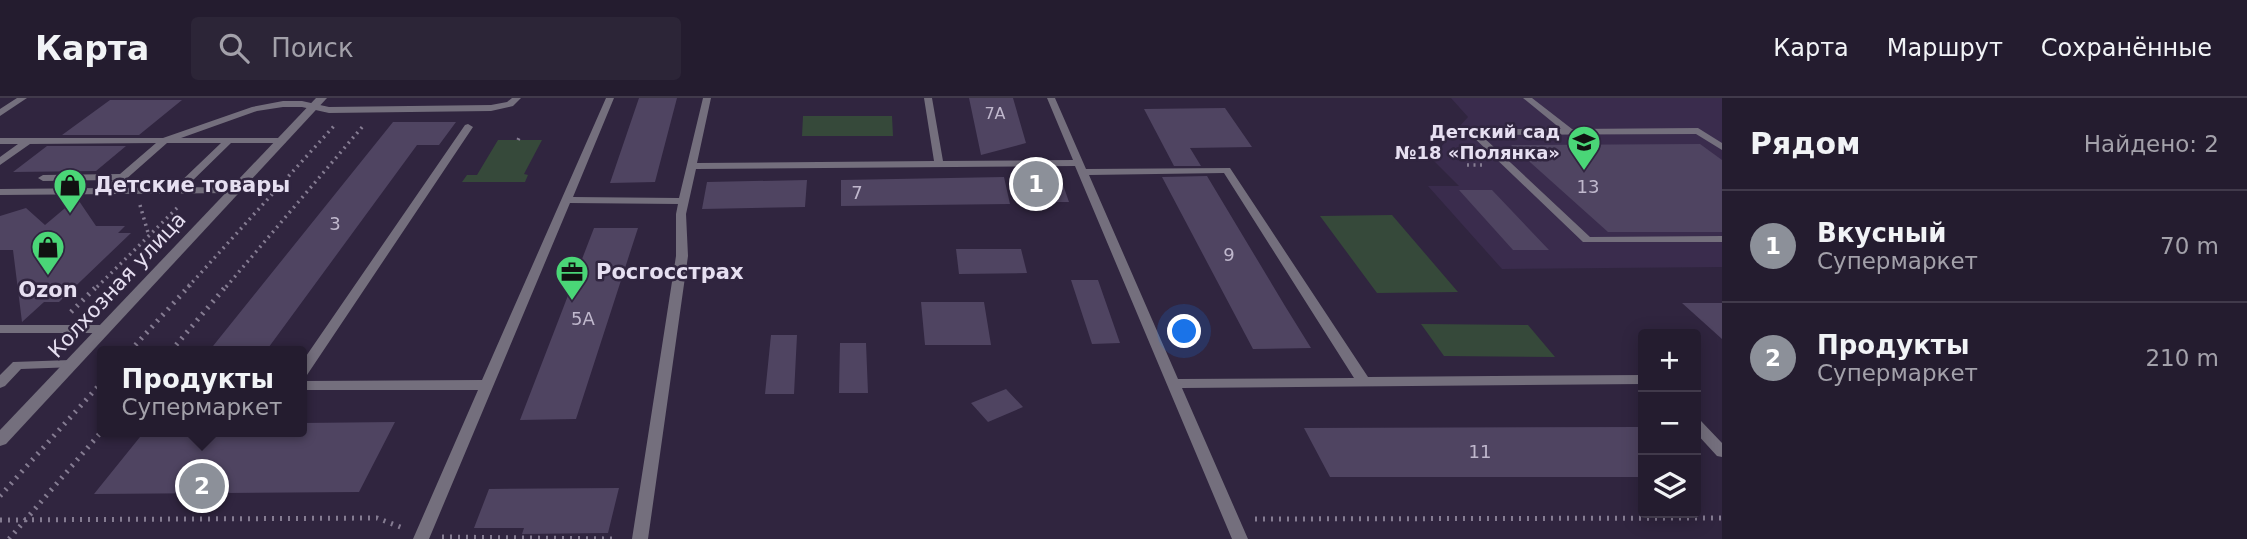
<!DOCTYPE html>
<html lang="ru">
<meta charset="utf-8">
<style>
body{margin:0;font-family:"DejaVu Sans",sans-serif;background:#2c2537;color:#f1f3f6}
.controls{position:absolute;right:21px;bottom:21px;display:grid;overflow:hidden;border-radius:7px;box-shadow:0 4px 18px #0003}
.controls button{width:63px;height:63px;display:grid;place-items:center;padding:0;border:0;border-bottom:2px solid #413a4b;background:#241c2f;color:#f1f3f6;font:35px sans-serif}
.you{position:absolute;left:1185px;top:234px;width:24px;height:24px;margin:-18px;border:5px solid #fff;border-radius:50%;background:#1a73e8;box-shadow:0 0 0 10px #1a73e833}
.badge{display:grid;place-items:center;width:46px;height:46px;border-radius:50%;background:#8c9099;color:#fff;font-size:23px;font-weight:700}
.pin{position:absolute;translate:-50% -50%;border:4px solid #fff;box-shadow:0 2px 7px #0006}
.popup{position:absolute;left:97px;top:248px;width:210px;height:91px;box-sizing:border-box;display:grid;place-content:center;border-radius:7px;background:#241c2f;filter:drop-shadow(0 2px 5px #0005);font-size:23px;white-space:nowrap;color:#a3a1aa}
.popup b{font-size:26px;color:#f1f3f6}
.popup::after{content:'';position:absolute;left:50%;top:100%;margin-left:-14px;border:14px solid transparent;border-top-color:#241c2f}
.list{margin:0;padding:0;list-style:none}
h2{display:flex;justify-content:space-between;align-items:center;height:91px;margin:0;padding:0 28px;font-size:30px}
h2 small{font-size:23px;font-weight:400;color:#a3a1aa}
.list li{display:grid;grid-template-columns:46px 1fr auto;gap:21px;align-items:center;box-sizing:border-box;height:112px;padding:0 28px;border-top:2px solid #413a4b}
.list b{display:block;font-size:26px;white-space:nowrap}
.list p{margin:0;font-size:23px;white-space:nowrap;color:#a3a1aa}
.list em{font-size:23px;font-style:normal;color:#a3a1aa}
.icon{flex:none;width:38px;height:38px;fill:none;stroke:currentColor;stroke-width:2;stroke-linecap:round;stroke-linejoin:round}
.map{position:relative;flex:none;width:1722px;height:441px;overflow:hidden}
header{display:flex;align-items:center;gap:42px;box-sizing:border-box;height:98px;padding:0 35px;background:#241c2f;border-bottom:2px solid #413a4b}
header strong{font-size:33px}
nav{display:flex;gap:38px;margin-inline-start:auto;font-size:24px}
.search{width:490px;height:63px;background:#2c2537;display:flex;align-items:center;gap:18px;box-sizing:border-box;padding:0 24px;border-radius:7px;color:#a3a1aa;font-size:26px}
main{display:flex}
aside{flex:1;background:#241c2f}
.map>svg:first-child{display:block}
.built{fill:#3a2c4d}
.green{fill:#36493a}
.building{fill:#4f4461}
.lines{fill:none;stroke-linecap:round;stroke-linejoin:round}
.path-far1{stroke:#857c92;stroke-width:3.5;stroke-dasharray:2 4.5;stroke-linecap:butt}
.path{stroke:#857c92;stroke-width:5;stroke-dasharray:2 6;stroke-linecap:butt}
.service{fill:#746f7d;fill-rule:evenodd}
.tertiary{fill:#746f7d;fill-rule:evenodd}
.labels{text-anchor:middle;stroke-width:5;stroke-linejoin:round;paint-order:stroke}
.far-number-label{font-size:16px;fill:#c0b8cd}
.far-poi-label{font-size:18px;font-weight:bold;fill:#e6dff1;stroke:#30253f;text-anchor:end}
.number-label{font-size:18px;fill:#c0b8cd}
.poi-label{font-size:21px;font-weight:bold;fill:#e6dff1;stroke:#30253f;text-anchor:start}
.street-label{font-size:21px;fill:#e6dff1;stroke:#30253f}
</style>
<header>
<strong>Карта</strong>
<div class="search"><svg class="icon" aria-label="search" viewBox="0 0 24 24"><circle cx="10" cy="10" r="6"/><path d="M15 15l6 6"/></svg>Поиск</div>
<nav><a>Карта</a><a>Маршрут</a><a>Сохранённые</a></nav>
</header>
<main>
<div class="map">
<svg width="1722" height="441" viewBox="0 0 1722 441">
<rect width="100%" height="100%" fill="#30253f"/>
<path class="built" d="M1451 0H1722V169L1502 171 1428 88H1459L1431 60 1468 19Z"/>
<path class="green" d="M803 18H892L893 38H802Z
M498 42H542L524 76 528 77 525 84H462L467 77H477Z
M1392 117 1458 194 1377 195 1320 118Z
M1421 226 1528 227 1555 259 1444 258Z"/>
<path class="building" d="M639 0H677L655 84 610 85Z
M969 0H1013L1026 45 981 57Z
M110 2H182L139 37H62Z
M1225 10 1252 49 1190 50 1201 68H1174L1144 11Z
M393 24H456L439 47H417L266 253H209Z
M1700 46 1722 62V134H1608L1511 47Z
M47 48H126L96 73 13 74Z
M1207 78 1285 208 1311 250 1253 251 1162 79Z
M1004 79 1010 106 841 108V82Z
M1061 81 1069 104H1046L1038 82Z
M807 82 805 109 702 111 707 84Z
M1459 92H1492L1549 152H1513Z
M77 100 96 128H125L118 135H131L59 204H44L22 224 13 152H0V118L26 110 45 127Z
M594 130H638L576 321 520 322Z
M956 151H1021L1027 175 959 176Z
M1071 182H1098L1120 245 1092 246Z
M921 204H984L991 247H925Z
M1682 205H1722V241Z
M771 237H797L794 296H765Z
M840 245H866L868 295H839Z
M1006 291 1023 309 988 324 971 305Z
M395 324 359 394 94 396 144 334H302V325Z
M1643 329V379H1330L1304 330Z
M619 390 608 435 522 436 524 430H474L489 391Z"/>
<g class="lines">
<path class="path-far1" d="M518 42 520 38
M1467 67H1483
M140 107 149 138
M97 189 177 110
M188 189 334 28
M226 189 363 28"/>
<path class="path" d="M71 214 98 187
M130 253 190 187
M171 253 227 187
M0 398 102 284
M1255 421 1722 420
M0 422 377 420 403 430
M442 439 614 441
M9 441 102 333"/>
<path class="service" d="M17 0H27L0 18V11Z
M512 0H521L513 8 491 13 329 15 302 9H283L257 13 181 40H286V44L283 45H231L186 89 240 90V94L236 95 0 97V91L104 90 113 82 43 83 38 80 43 77 120 76 156 45 30 46 0 67V59L18 46H0V40H163L252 9 283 3H302L329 9 491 7 507 4ZM167 45H221L175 89 116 90Z
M606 0H614L573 99 679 100 703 0H711L697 65 934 63 924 0H932L943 63 1073 62 1047 0H1055L1086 71 1230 70 1368 279 1643 277V286L1182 290 1248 441H1232L1075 68 696 71 686 116 688 158 648 441H632L676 158V116L678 106 570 105 429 441H413L478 292H302V283L482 282ZM1224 75 1354 280 1178 281 1089 77Z
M1523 0H1532L1572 31 1698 30 1722 45V52L1696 36 1481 37 1590 139 1722 138V144H1583L1468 34 1473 31H1561Z
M468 26 473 29 307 277 302 278V264L465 27Z
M0 227H105L111 231 105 235H0Z
M71 262 76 263 77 266 76 269 21 271 5 288 0 290V277L13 264Z
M1696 322 1701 323 1722 345V359L1717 358 1696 335Z"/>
<path class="tertiary" d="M316 0H327L6 346 0 348V332Z"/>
</g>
<defs>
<symbol id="school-pin" viewBox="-11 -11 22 30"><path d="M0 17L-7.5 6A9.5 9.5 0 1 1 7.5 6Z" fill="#4ad677" stroke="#30253f"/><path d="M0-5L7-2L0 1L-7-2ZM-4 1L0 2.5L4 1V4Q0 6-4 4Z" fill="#111"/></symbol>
<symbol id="shop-pin" viewBox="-11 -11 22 30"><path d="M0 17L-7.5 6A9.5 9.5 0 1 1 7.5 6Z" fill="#4ad677" stroke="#30253f"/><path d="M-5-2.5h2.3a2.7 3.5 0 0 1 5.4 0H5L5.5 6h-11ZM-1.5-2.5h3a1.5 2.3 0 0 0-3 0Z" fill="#111"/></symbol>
<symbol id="office-pin" viewBox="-11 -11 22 30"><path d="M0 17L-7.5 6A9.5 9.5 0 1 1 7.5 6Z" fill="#4ad677" stroke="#30253f"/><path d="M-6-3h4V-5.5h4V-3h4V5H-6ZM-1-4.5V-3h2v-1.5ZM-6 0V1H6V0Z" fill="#111"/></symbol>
</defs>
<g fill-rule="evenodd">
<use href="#school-pin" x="1565" y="25" width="38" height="52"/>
<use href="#shop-pin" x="51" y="68" width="38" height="52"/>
<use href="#shop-pin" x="29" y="130" width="38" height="52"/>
<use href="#office-pin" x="553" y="155" width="38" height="52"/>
</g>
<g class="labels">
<g class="far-number-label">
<text x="995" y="21">7А</text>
</g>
<g class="far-poi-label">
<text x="1560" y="40">Детский сад<tspan x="1560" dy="21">№18 «Полянка»</tspan></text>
</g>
<g class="number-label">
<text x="1588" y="95">13</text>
<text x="857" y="101">7</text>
<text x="335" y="132">3</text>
<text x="1229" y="163">9</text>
<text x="583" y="227">5А</text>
<text x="1480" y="360">11</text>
</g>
<g class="poi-label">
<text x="94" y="94">Детские товары</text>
<text x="596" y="181">Росгосстрах</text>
<text x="48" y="199" text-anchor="middle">Ozon</text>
</g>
<g class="street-label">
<text transform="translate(117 187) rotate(-47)" y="7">Колхозная улица</text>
</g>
</g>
</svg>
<div class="controls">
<button>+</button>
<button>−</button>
<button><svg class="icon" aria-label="layers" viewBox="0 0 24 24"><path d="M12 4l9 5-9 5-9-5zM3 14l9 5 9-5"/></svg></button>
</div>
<div class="you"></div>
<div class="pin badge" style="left:1036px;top:86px">1</div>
<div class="pin badge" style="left:202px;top:388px">2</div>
<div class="popup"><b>Продукты</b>Супермаркет</div>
</div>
<aside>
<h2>Рядом<small>Найдено: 2</small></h2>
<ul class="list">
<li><span class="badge">1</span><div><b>Вкусный</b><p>Супермаркет</p></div><em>70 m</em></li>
<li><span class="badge">2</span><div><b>Продукты</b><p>Супермаркет</p></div><em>210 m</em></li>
</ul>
</aside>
</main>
